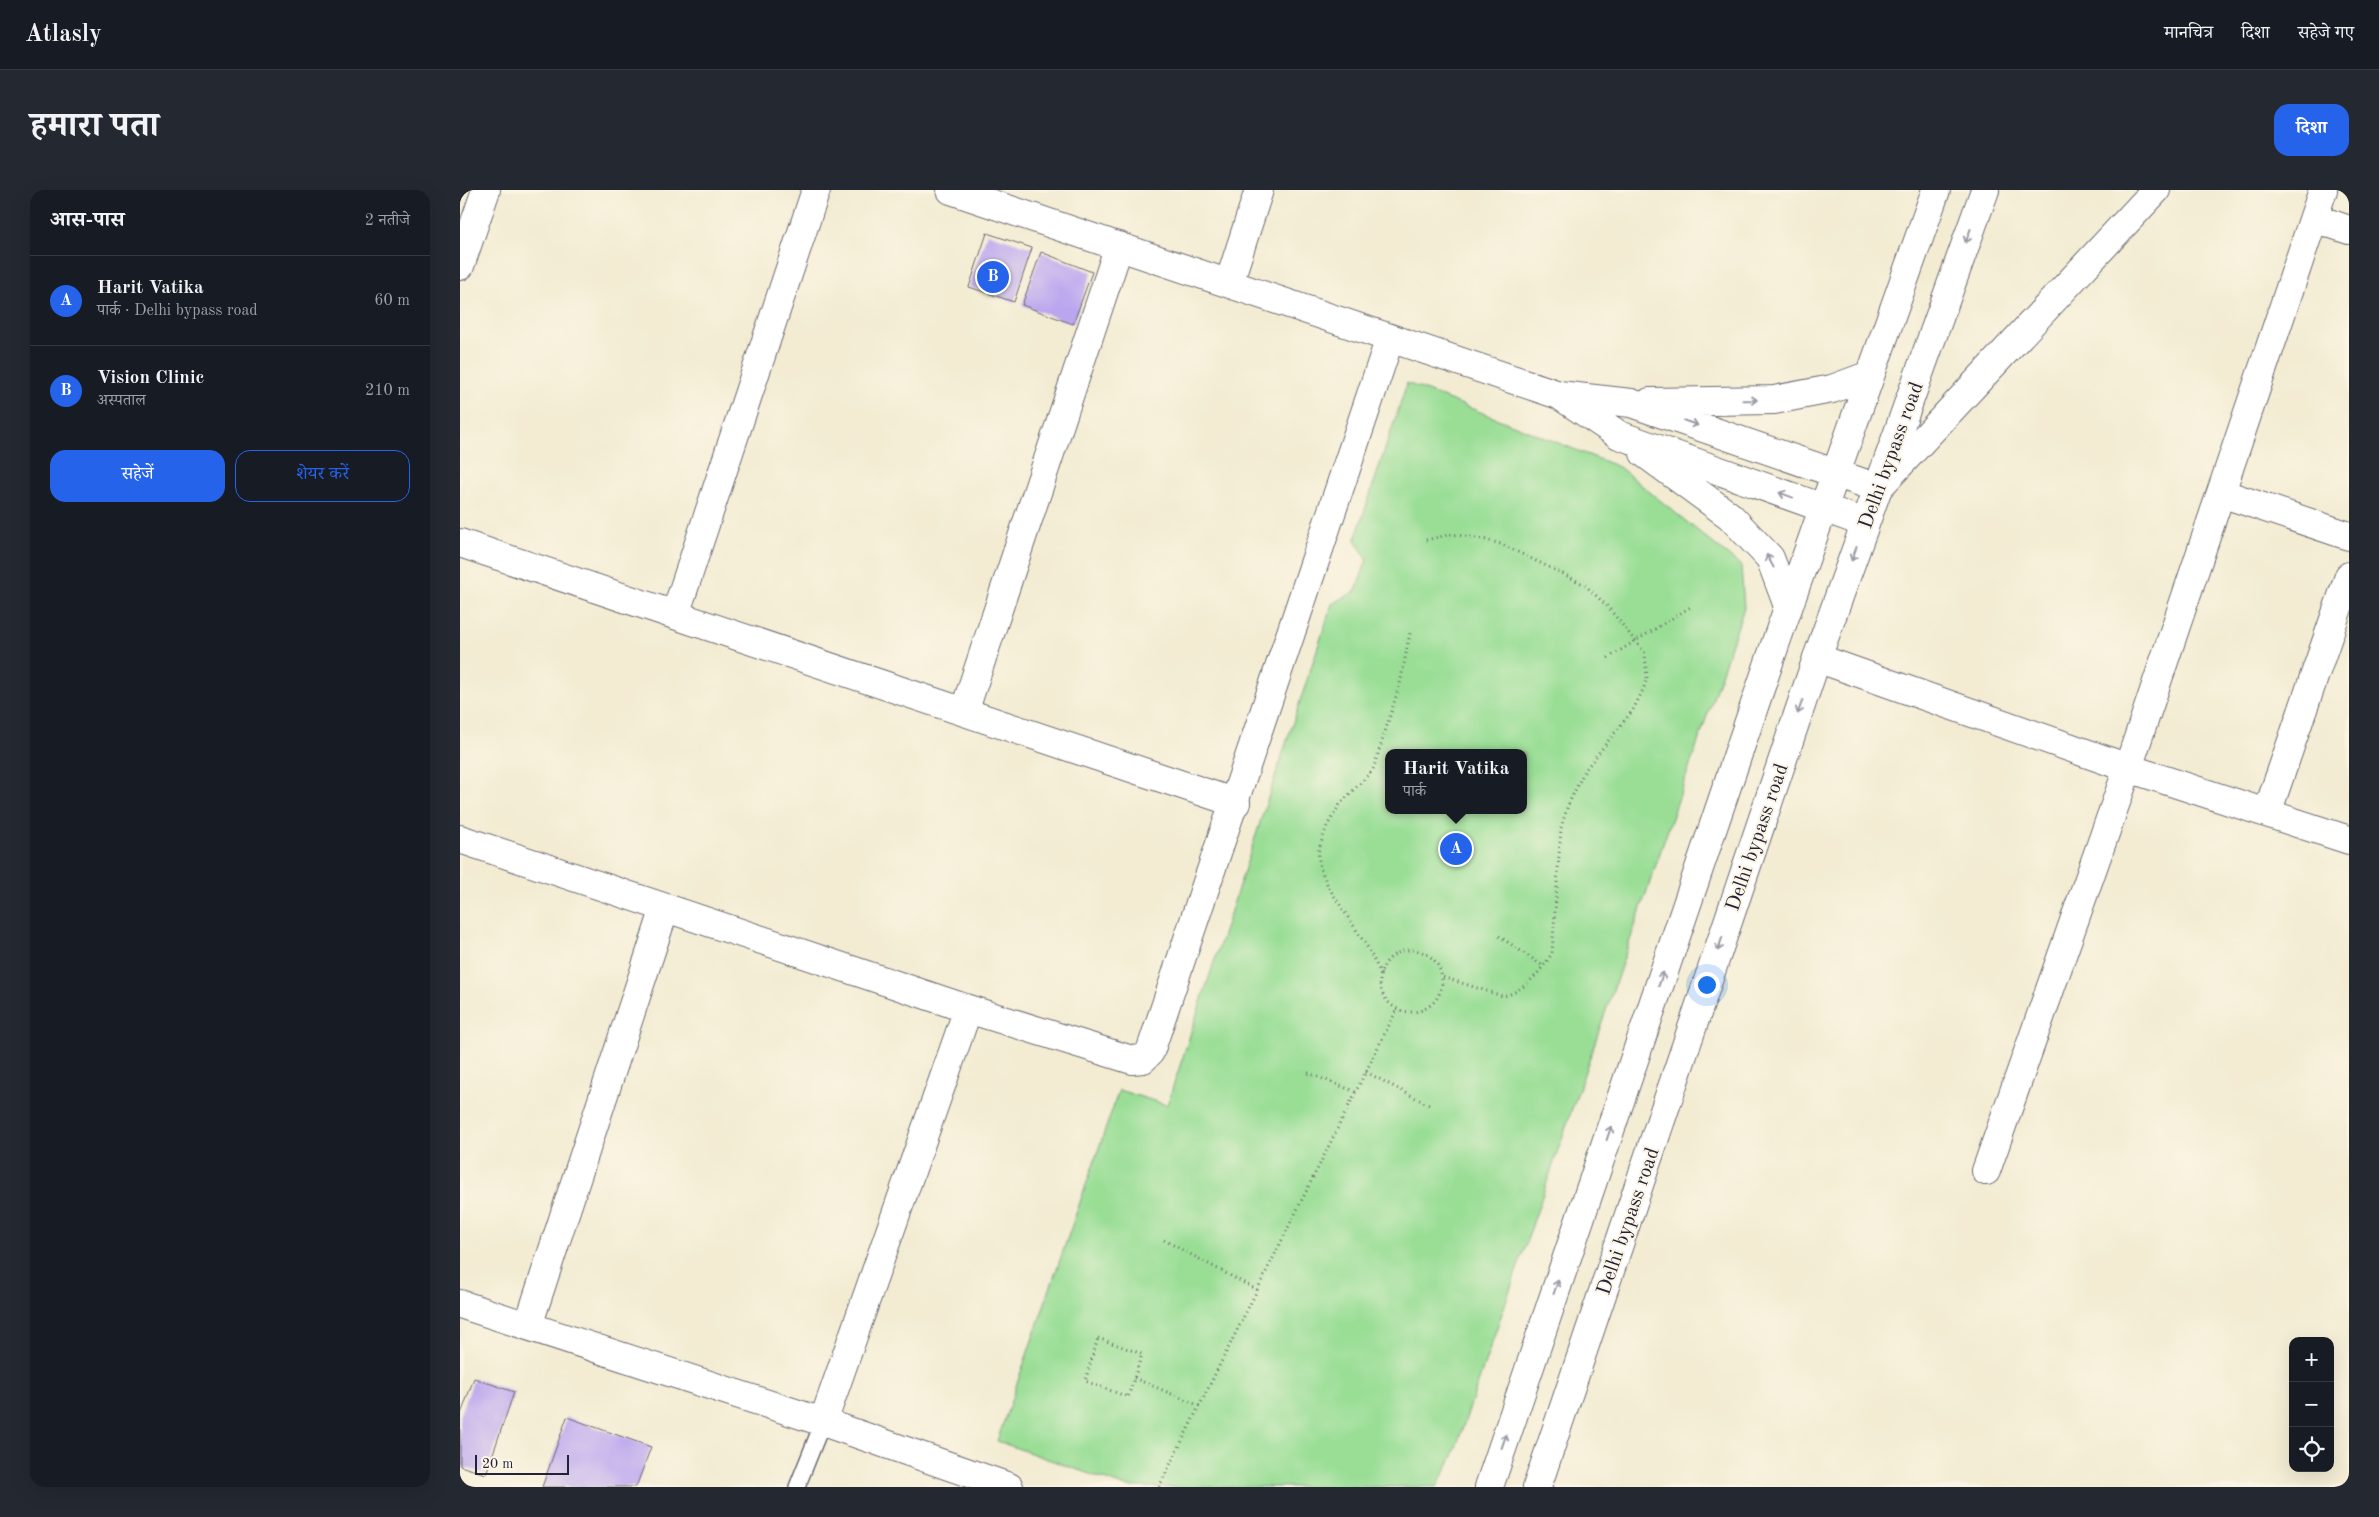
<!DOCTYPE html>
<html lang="hi">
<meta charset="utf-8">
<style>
body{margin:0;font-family:"Old Standard TT","Noto Serif Devanagari",serif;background:#242831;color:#f1f3f6}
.controls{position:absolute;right:15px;bottom:15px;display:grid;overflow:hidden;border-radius:10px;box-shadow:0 5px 20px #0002}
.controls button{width:45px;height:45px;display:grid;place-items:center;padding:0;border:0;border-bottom:1px solid #363941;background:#171b24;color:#f1f3f6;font:25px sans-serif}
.scale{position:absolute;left:15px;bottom:12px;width:94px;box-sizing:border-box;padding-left:5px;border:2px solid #22223b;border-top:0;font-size:14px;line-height:18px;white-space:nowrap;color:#22223b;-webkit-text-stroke:4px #fcf5e5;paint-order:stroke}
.you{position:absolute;left:1246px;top:794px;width:18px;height:18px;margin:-12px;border:4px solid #fff;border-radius:50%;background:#1a73e8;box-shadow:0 0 0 8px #1a73e833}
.badge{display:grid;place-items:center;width:32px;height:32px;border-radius:50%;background:#2563eb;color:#fff;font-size:16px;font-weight:700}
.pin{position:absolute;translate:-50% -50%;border:2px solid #fff;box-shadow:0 1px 5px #0006}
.popup{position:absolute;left:925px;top:559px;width:142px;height:65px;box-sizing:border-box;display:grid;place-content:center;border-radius:10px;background:#171b24;filter:drop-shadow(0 1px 4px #0005);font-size:16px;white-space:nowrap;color:#9ea1a6}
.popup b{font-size:19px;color:#f1f3f6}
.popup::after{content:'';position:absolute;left:50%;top:100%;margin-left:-10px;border:10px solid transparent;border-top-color:#171b24}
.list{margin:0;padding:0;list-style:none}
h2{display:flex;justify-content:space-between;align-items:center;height:65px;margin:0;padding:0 20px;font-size:21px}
h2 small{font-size:16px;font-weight:400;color:#9ea1a6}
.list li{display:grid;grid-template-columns:32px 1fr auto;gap:15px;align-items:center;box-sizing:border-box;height:90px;padding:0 20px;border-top:1px solid #363941}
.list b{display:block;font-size:19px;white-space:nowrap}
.list p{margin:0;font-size:16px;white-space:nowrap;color:#9ea1a6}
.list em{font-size:16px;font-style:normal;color:#9ea1a6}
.actions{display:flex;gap:10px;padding:15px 20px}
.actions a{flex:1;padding:11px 0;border:1px solid #2563eb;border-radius:15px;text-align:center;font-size:18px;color:#2563eb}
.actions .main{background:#2563eb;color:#fff}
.icon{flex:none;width:28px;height:28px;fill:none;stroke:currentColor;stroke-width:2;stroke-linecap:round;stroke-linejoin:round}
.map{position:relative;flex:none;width:1889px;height:1297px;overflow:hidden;border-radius:15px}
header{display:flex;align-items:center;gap:30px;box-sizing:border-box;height:70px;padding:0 25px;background:#171b24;border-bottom:1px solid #363941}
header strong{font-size:24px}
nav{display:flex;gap:28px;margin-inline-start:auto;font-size:18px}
.intro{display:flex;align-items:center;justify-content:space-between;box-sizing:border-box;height:120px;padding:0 30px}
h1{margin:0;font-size:35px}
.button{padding:12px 22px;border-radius:15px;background:#2563eb;color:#fff;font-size:18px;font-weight:700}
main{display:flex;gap:30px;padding:0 30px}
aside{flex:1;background:#171b24;border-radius:15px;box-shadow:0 5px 20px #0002}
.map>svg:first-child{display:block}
.green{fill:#9ade96;stroke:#5e8068;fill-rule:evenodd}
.building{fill:#baa6ef}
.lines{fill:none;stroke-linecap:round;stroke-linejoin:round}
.service-casing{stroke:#6b6970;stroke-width:18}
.minor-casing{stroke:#6b6970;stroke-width:30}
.secondary-casing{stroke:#6b6970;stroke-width:30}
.path{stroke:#6b6970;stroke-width:3;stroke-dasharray:1 4;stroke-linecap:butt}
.service{stroke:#fff;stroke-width:15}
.minor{stroke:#fff;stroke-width:28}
.secondary{stroke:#fff;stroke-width:28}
.oneway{stroke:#9c9ca7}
.labels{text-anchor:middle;stroke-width:4;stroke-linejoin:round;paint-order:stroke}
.street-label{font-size:20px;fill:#22223b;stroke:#fcf5e5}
</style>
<header>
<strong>Atlasly</strong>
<nav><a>मानचित्र</a><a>दिशा</a><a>सहेजे गए</a></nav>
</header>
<div class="intro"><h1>हमारा पता</h1><a class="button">दिशा</a></div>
<main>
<aside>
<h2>आस-पास<small>2 नतीजे</small></h2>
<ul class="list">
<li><span class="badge">A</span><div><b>Harit Vatika</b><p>पार्क · Delhi bypass road</p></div><em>60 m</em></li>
<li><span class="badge">B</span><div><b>Vision Clinic</b><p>अस्पताल</p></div><em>210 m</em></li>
</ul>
<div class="actions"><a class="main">सहेजें</a><a>शेयर करें</a></div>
</aside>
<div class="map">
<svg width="1889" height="1297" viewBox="0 0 1889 1297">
<rect width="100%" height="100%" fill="#fcf5e5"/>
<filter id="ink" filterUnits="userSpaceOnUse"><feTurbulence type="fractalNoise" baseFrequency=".02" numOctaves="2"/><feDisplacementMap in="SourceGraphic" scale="10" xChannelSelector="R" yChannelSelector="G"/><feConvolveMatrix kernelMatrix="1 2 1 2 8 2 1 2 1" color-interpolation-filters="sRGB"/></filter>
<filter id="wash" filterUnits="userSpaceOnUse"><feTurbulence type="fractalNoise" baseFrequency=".0096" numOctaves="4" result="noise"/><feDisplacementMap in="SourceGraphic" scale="20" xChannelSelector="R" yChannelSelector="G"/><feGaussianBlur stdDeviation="1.12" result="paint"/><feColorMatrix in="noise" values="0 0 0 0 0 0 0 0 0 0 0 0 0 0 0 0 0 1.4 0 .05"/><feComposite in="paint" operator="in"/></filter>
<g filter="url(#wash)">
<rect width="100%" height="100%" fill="#f3ecd3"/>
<path class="green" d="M947 193 1159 277 1281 376 1284 418 993 1266 977 1297H666L537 1251 659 900 707 915 872 414 896 401 907 369 895 350ZM928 563H1064V620H928Z"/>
<g id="blocks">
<path class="building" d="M527 43 572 58 554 112 509 97Z
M581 62 632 82 613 134 562 115Z
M14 1188 54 1202 26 1284 0 1276V1227Z
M107 1227 191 1257 176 1297H82Z"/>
</g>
</g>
<g filter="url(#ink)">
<use href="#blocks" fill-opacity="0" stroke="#6b6970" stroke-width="1"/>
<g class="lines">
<defs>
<path id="service" d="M337 1297 363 1232"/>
<path id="minor" d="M491 0 1099 205 1171 213 1418 298 1696 0
M1854 28 1889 40
M0 76 26 0
M769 93 799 0
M1102 207 1159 245 1405 333
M1190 212 1314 210 1372 199 1410 185
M1184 263 1270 326 1310 368 1328 416
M1761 303 1889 346
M0 353 776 613
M215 425 356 0
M1357 468 1668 578 1889 650
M504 522 659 56
M1807 623 1889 386
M0 649 508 819 672 870 683 869 690 862 930 148
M1526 981 1668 578 1863 0
M0 1114 363 1232 549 1297
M68 1136 205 718
M363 1232 508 819"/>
<path id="secondary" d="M1029 1297 1317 449 1476 0
M1077 1297 1357 468 1525 0"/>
</defs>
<use href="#service" class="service-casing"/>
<use href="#minor" class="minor-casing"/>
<use href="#secondary" class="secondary-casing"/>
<path class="path" d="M966 350 992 344 1023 349 1041 354 1103 384 1125 395 1148 417 1185 463 1187 489 1183 500 1173 520 1125 580 1108 615 1101 638 1092 763C1082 780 1062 804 1042 806L983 787
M1148 468 1232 416
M1039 746 1083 776
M920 791a31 31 0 1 1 62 0a31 31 0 1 1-62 0Z
M921 784 908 758 869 698 860 678 858 662 867 636 880 614 913 580 940 494 950 443
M906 882 971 916
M848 883 896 902
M704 1050 797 1100
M638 1148 682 1164 668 1207 625 1191Z
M674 1188 740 1216
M699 1297 937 819"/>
<use href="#service" class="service"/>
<use href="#minor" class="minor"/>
<use href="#secondary" class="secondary"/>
</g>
<defs><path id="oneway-shaft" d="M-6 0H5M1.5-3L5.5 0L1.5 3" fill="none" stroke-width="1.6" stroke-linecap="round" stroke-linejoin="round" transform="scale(1.25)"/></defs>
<g class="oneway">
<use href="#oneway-shaft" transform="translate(1508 46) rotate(110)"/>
<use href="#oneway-shaft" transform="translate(1290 210) rotate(-1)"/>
<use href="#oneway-shaft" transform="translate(1231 233) rotate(19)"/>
<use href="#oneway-shaft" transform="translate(1326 305) rotate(-160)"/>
<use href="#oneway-shaft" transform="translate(1394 364) rotate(110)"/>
<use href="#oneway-shaft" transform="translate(1310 371) rotate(-119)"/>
<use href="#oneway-shaft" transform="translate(1340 517) rotate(109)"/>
<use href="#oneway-shaft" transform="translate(1260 754) rotate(109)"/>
<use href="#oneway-shaft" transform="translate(1201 789) rotate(-71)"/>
<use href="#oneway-shaft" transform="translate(1149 943) rotate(-71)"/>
<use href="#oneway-shaft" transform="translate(1096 1097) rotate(-71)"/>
<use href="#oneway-shaft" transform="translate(1044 1251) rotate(-71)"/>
</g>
</g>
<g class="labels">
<g class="street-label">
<text transform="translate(1430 265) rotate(-70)" y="7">Delhi bypass road</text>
<text transform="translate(1296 647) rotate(-71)" y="7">Delhi bypass road</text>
<text transform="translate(1167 1031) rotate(-71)" y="7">Delhi bypass road</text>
</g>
</g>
</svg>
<div class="controls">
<button>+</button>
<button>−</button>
<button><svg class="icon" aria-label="locate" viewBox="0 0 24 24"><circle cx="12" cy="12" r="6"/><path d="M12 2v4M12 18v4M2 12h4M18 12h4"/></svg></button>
</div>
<div class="scale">20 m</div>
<div class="you"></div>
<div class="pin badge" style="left:996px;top:659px">A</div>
<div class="popup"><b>Harit Vatika</b>पार्क</div>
<div class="pin badge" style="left:533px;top:87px">B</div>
</div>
</main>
